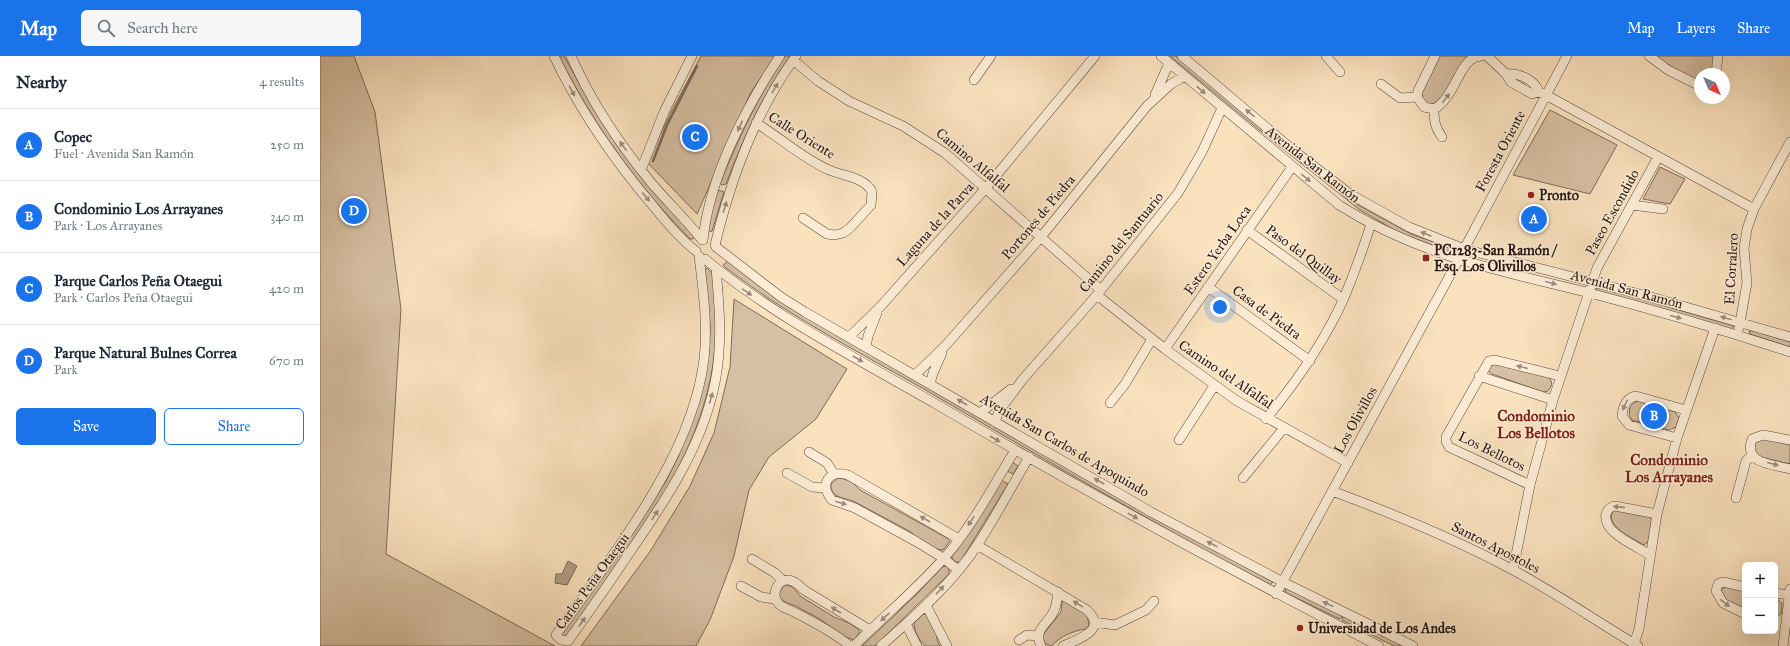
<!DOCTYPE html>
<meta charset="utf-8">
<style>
body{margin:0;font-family:"IM FELL Great Primer",serif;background:#f6f6f7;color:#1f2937}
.controls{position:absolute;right:12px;bottom:12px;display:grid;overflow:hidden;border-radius:6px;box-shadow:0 4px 16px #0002}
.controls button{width:36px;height:36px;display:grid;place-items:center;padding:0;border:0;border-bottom:1px solid #e0e1e3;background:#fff;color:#1f2937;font:20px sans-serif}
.compass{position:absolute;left:1374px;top:12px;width:36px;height:36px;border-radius:50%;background:#fff;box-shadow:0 4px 16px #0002;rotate:136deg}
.you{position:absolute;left:900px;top:251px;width:14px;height:14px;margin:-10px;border:3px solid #fff;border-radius:50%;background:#1a73e8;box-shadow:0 0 0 6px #1a73e833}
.badge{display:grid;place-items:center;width:26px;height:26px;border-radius:50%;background:#1a73e8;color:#fff;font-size:13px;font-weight:700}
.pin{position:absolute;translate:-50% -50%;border:2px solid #fff;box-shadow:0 1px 4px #0006}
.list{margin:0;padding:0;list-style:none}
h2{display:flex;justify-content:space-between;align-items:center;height:52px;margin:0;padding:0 16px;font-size:17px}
h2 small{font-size:13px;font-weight:400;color:#747a83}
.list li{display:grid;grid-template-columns:26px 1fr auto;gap:12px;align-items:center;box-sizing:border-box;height:72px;padding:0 16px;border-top:1px solid #e0e1e3}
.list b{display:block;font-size:15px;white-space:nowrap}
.list p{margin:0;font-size:13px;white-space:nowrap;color:#747a83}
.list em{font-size:13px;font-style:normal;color:#747a83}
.actions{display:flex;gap:8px;padding:12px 16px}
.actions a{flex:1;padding:9px 0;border:1px solid #1a73e8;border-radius:6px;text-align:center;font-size:14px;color:#1a73e8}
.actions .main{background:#1a73e8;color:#fff}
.icon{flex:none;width:22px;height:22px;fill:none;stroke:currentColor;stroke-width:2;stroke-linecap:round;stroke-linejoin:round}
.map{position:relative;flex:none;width:1470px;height:590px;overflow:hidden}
header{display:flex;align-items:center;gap:24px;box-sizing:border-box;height:56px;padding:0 20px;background:#1a73e8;color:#fff}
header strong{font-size:19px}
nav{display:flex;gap:22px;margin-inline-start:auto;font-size:14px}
.search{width:280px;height:36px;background:#f6f6f7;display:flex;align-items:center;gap:10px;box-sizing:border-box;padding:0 14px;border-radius:6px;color:#747a83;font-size:15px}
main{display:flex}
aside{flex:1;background:#fff}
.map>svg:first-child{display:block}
.green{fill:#d6bfa2;stroke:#7e6b5a}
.water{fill:#b29d84;stroke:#7a6756}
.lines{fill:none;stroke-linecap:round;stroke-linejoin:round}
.stream{stroke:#7a6756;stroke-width:2.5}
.minor-casing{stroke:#5b4a3d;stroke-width:10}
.minor{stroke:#fcecd5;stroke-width:9}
.oneway{fill:#9c8c7d}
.poi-dot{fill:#8f2418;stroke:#fcecd5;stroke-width:1.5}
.labels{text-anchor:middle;stroke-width:3;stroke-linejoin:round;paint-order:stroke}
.street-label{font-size:14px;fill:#261712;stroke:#fcecd5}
.poi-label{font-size:14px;font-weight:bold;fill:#261712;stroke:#fcecd5;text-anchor:start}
.neighbourhood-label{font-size:15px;font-weight:bold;fill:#7a1f14;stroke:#fcecd5}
</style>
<header>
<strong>Map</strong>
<div class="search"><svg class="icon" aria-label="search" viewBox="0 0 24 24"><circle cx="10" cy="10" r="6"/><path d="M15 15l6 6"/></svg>Search here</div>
<nav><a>Map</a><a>Layers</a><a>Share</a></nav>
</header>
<main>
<aside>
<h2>Nearby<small>4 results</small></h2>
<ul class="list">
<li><span class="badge">A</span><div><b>Copec</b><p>Fuel · Avenida San Ramón</p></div><em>250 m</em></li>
<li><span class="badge">B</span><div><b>Condominio Los Arrayanes</b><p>Park · Los Arrayanes</p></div><em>340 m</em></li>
<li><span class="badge">C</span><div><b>Parque Carlos Peña Otaegui</b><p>Park · Carlos Peña Otaegui</p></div><em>420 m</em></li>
<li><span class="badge">D</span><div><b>Parque Natural Bulnes Correa</b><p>Park</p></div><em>670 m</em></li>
</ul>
<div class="actions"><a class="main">Save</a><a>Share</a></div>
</aside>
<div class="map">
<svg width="1470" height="590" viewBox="0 0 1470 590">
<rect width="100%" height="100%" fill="#fae2bf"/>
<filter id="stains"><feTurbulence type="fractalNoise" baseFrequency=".005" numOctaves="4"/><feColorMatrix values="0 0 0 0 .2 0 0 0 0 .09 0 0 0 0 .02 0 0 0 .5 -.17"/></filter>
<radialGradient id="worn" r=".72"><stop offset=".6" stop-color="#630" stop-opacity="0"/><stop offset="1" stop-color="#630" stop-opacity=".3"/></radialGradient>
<path class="green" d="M0 0H34L55 56 81 253 66 498 235 590H0Z
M239 0H244L273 52 299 92 374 178 373 183H370C317 129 273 68 239 0Z
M381 0H456L431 36 377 158 327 106 351 56Z
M465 0H470C442 40 423 83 406 128L402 129 400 127C419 82 438 40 465 0Z
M850 0H856L1029 144 1091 178 1137 194 1135 198 1078 176 1040 154 939 74Z
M1120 0H1148C1139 12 1125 47 1109 49 1103 46 1102 43 1102 36Z
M1334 0H1398L1396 18H1380L1379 28Z
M1230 54 1297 89 1270 138 1193 119Z
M1340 111 1365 123 1350 148 1323 143Z
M398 134 404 136 392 175 391 176 387 173 389 160Z
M408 205 819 453 953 526 949 530C832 466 717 399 602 332 535 294 467 259 406 212L403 209Z
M387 212 393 218C394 242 397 267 395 291 385 403 308 492 247 581H242V578L328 454 346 425 358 401 371 368 386 316 389 295 390 271 384 214Z
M1277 231H1279L1414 270 1411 273 1277 235 1276 234Z
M414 243 527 313 496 363 449 401 429 434 414 500 390 564 376 590H261L331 494 370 430 394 377 410 311Z
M1429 275H1434L1470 286V291L1430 278Z
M1176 308 1229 321C1233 327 1232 330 1228 335L1223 336 1172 318 1168 315 1172 309Z
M1318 345 1355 356 1359 362 1356 371 1349 374 1312 364C1307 357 1309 348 1318 345Z
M1441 381 1470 389V408L1436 400 1433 390 1437 384Z
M692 406 698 410 693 418 687 415Z
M518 422C528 423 534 427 540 434L627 482 630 485 623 494C613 494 598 484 591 476L535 446C525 441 510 443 511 428Z
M681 424 688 428 640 506H636L632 503V500L653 472Z
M1294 454 1330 461 1332 464 1328 486 1324 489C1313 482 1282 469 1294 454Z
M626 510 629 513V518L555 590H542L597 538 622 511Z
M466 529 473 531 480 540 514 561 529 567 538 573 540 576 534 584C523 581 516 575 508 569 500 562 490 558 481 553 476 549 465 547 462 544 456 539 460 533 466 529Z
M1406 531 1425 535V553L1406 545 1400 539 1401 533Z
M967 532 1022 560 1020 563 966 537 965 533Z
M1455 542C1463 546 1463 549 1461 558L1455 561Z
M745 545 767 559 769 569 766 573C755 574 738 581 732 590 726 589 724 587 722 580L741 556 742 546Z
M603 558H608L617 576V584L620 590H605C599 584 594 575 594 567Z
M1023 560 1083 590H1074L1022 564Z"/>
<path class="water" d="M248 505 257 510 247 529 235 527 236 518H242Z"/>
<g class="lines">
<path class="stream" d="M333 105 347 69 377 10"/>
<defs>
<path id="minor" d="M234 0C260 55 294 104 334 151 346 166 360 183 376 195
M251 0C271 45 298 86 329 124 346 145 366 163 382 184
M841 0 1019 149C1098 199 1177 214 1266 236 1335 254 1403 274 1470 296
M862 0 973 94 1030 138 1089 171 1144 193 1331 241 1470 281
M1006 0 1020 16
M1115 0 1098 35 1097 41 1104 51 1114 53C1133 43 1139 10 1152 3 1154 1 1158 1 1161 0
M1167 0 1186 18 1191 26 1212 38 1219 36 1226 39 1434 153
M1329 0 1348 14 1380 30
M473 4 498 25 529 45 583 70 625 97 781 234
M1186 18C1198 16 1215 24 1219 36
M1396 18 1398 0
M654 24 671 0
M1061 28 1080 42 1097 41
M835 39 849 7
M1114 53C1114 64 1115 72 1122 81
M436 67C461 82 482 102 509 114 523 120 545 121 552 136L551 149 530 172 523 177 515 179 507 178 483 162
M321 114 344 56 372 0
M1312 149 1343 153
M927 174 1023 243
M383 184C389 122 426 51 460 0
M395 189C411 122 435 56 476 0
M396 191 461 241 485 256 831 456 963 526 1093 590
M379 200C383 234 388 269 384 303 372 403 292 498 236 579L241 584 248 585C269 556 290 526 310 496 348 441 387 383 397 315 402 280 399 247 396 212
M385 203C455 261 538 303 616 348 761 433 909 514 1059 590
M888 231 990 305
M777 239 845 293 917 345 1028 407
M1419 272 1427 227 1424 192 1427 173 1434 153 1470 86
M529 281 561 250 665 133 775 0
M546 291 548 280 557 257
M845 293 972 111
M595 319 626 289 721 181 827 50 851 28 865 20
M1159 320 1233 344
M610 328 613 317 622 297
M790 347 805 328 832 283
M660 357 691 333
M946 363C977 325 1004 287 1024 242 1034 218 1043 193 1051 168
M675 366 679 355 703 323 777 239 858 137 882 96 902 52
M1357 382 1309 369 1302 360C1303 350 1306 342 1316 340L1366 354
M859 384 894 330
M1470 384 1443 379 1432 383C1423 408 1452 408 1470 413
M489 396 507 407 514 418
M467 417 492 431 505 432
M923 422 964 372
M1210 429 1129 391 1126 385V381L1169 305 1175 304 1240 320
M1012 435C1074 458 1135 483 1193 514 1236 537 1276 565 1318 590
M1416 442 1426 405 1431 400
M657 489 767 554C788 574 759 583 743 590
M1330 499C1317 490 1282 477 1286 458 1288 453 1290 451 1295 450L1337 458
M432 503 455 517 463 525
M638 514 623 502 597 486 535 452 512 444C499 429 508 413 528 419L639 483
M1193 514 1210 429 1233 344 1277 212 1338 101
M421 530 441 541 455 543
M1425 531 1403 526 1398 528 1396 535 1403 547 1425 558
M1455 537 1469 539
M956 538 1134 212 1247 0
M606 549 627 590
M774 566 795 569 826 554 834 545
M586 568 597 590
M699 584 707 579 718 580
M1314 588 1319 573 1337 458 1357 382 1395 272
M530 590C513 576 492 565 472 555 468 553 462 552 459 548 451 540 456 523 469 524 475 525 480 530 484 534L550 574
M534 590C566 558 602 529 631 494 656 463 675 427 695 394
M561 590C594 561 634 526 658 488 676 460 692 430 709 401
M721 590C712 572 731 567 735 552 737 547 737 541 738 536
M1463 590 1470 533"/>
</defs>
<use href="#minor" class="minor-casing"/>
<use href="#minor" class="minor"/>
</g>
<defs><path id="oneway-solid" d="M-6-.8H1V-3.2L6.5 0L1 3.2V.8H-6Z"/></defs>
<g class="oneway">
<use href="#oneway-solid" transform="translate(455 32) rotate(-60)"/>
<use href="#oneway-solid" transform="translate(881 34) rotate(41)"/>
<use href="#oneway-solid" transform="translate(252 35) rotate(61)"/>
<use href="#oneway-solid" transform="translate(1126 42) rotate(-52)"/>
<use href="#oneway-solid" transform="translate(930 57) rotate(-140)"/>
<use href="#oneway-solid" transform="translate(420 70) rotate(115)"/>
<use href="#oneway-solid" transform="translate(303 90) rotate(-127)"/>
<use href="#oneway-solid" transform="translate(986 122) rotate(39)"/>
<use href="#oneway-solid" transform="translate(326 141) rotate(50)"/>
<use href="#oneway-solid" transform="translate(405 151) rotate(-73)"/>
<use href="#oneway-solid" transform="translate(1106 178) rotate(-157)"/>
<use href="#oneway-solid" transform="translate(1231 227) rotate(14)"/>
<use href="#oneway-solid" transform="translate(427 236) rotate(34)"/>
<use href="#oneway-solid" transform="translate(1356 261) rotate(15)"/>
<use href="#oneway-solid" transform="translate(1406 262) rotate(-164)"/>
<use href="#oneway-solid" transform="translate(538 303) rotate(30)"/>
<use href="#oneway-solid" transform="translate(1202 311) rotate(-166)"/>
<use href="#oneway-solid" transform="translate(391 342) rotate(-75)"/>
<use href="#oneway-solid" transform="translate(642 346) rotate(-150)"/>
<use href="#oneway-solid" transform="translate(1305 349) rotate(115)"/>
<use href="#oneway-solid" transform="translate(675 383) rotate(30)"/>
<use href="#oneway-solid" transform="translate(1453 408) rotate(15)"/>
<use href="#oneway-solid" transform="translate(779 425) rotate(-150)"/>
<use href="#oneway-solid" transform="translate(521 447) rotate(16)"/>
<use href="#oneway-solid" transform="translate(1299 451) rotate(-174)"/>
<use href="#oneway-solid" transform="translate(335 459) rotate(-57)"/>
<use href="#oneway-solid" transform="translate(813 460) rotate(29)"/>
<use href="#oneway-solid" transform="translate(605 463) rotate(-150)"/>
<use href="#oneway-solid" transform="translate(651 465) rotate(122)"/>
<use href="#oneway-solid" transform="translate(892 488) rotate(-152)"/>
<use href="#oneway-solid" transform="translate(620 534) rotate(-47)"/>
<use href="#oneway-solid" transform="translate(1405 547) rotate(37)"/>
<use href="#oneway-solid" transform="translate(758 548) rotate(-149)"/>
<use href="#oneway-solid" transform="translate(1008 548) rotate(-154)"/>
<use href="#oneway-solid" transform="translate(516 554) rotate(-148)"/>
<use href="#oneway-solid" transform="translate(565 561) rotate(137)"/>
<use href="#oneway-solid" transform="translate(262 566) rotate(-55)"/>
</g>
<g class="poi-dot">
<circle cx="1211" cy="139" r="4"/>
<rect x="1102" y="198" width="8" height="8" rx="2"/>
<circle cx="980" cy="572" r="4"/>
</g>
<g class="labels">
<g class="street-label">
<text transform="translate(482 79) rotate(32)" y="5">Calle Oriente</text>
<text transform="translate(1180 95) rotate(-62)" y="5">Foresta Oriente</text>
<text transform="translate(653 104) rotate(40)" y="5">Camino Alfalfal</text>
<text transform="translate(993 108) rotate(38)" y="5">Avenida San Ramón</text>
<text transform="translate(1292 156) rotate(-61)" y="5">Paseo Escondido</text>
<text transform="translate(718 161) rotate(-50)" y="5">Portones de Piedra</text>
<text transform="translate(615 168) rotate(-48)" y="5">Laguna de la Parva</text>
<text transform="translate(801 186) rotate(-51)" y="5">Camino del Santuario</text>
<text transform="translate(897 194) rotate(-55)" y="5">Estero Yerba Loca</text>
<text transform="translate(984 198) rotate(36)" y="5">Paso del Quillay</text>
<text transform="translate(1411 213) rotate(-87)" y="5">El Corralero</text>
<text transform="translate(1307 233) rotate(15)" y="5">Avenida San Ramón</text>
<text transform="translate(947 256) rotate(36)" y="5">Casa de Piedra</text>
<text transform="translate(906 318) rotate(34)" y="5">Camino del Alfalfal</text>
<text transform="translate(1035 364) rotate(-61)" y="5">Los Olivillos</text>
<text transform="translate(745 389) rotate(30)" y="5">Avenida San Carlos de Apoquindo</text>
<text transform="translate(1172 395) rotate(26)" y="5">Los Bellotos</text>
<text transform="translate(1176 491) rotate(27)" y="5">Santos Apostoles</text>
<text transform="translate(272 525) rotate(-54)" y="5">Carlos Peña Otaegui</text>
</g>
<g class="poi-label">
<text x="1219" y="144">Pronto</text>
<text x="1114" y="199">PC1283-San Ramón /<tspan x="1114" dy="16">Esq. Los Olivillos</tspan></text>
<text x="988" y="577">Universidad de Los Andes</text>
</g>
<g class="neighbourhood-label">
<text x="1216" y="365">Condominio<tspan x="1216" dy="17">Los Bellotos</tspan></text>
<text x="1349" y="409">Condominio<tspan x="1349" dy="17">Los Arrayanes</tspan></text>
</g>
</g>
<rect width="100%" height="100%" filter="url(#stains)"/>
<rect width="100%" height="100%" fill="url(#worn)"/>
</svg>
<div class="controls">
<button>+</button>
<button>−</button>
</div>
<svg class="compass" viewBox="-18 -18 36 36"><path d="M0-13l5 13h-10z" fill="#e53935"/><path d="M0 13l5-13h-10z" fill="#747a83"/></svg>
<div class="you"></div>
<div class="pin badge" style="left:1214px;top:163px">A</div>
<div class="pin badge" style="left:1334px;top:360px">B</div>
<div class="pin badge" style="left:375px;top:81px">C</div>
<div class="pin badge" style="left:34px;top:155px">D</div>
</div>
</main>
